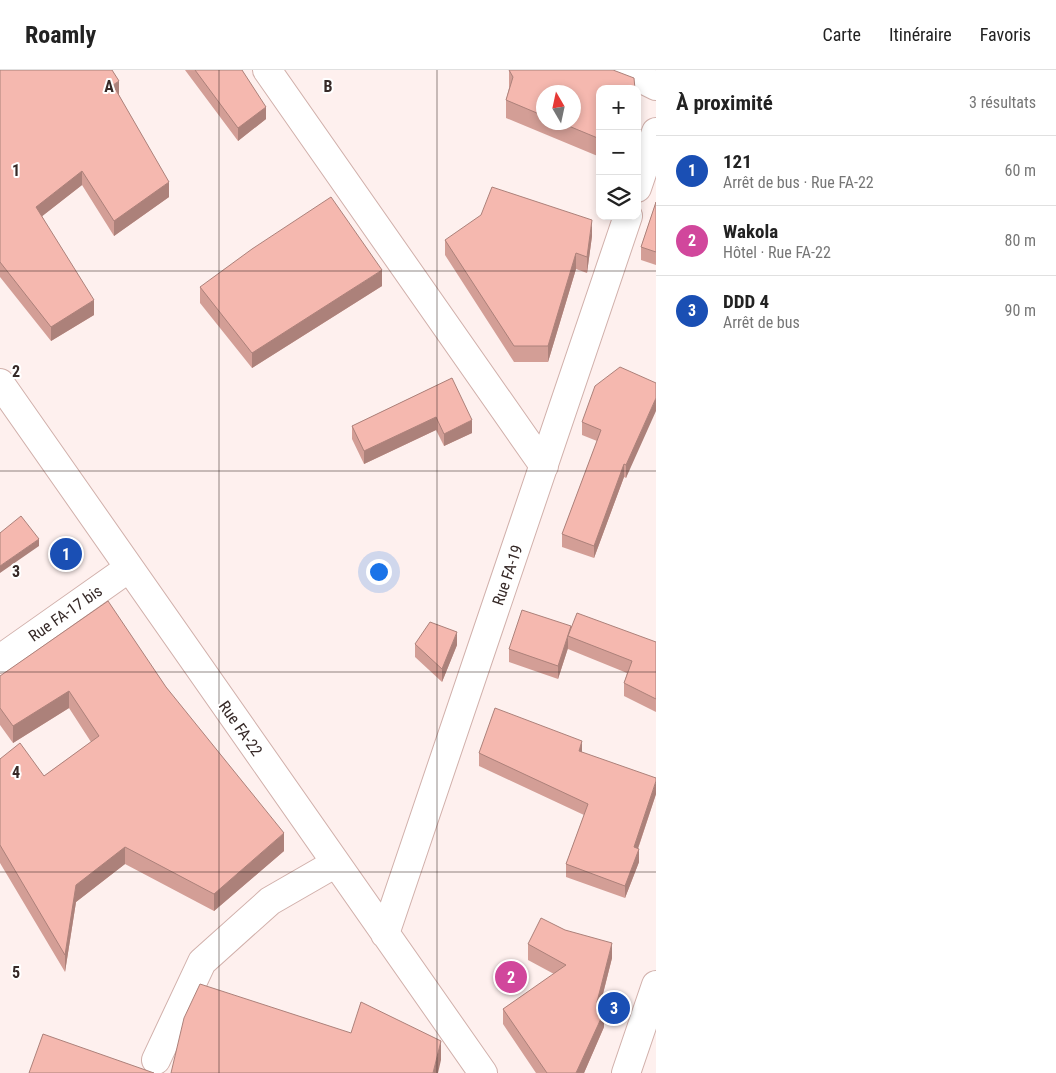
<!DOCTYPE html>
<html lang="fr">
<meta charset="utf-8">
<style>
body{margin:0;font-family:"Roboto Condensed",sans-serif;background:#f2f2f2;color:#222}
.controls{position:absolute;right:15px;top:15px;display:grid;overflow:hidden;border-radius:10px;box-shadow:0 2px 8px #0003}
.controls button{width:45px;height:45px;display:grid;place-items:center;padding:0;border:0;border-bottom:1px solid #e0e0e0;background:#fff;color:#222;font:25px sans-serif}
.compass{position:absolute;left:536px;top:15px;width:45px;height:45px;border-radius:50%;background:#fff;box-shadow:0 2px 8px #0003;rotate:351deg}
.you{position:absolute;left:378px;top:501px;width:18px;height:18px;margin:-12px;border:4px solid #fff;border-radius:50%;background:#1a73e8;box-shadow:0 0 0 8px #1a73e833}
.badge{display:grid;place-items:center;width:32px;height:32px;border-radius:50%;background:#2563eb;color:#fff;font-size:16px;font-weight:700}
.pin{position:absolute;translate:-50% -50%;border:2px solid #fff;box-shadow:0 1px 5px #0006}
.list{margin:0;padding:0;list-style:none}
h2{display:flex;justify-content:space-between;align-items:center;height:65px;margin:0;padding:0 20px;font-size:21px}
h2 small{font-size:16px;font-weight:400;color:#767676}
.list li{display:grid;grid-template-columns:32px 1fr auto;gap:15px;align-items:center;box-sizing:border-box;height:70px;padding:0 20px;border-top:1px solid #e0e0e0}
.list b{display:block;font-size:19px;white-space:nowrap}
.list p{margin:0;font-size:16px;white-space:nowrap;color:#767676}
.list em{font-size:16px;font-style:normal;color:#767676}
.icon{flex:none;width:28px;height:28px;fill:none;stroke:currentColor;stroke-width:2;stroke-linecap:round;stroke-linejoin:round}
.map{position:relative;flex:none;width:656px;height:1003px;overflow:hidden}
header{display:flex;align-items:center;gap:30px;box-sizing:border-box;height:70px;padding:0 25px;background:#fff;border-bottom:1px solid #e0e0e0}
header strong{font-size:24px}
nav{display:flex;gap:28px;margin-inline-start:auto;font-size:18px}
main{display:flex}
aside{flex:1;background:#fff}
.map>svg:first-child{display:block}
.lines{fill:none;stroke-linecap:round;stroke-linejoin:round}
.minor-casing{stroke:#d1b0ab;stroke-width:30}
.tertiary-casing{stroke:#d1b0ab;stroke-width:30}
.minor{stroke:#fff;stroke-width:28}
.tertiary{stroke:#fff;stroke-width:28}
.wall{fill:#d39e96;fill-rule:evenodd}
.shaded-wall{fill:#ac817a}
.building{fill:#f5b8af;stroke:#ac817a}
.grid{fill:none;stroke:#362927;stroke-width:1;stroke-opacity:0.55}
.labels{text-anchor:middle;stroke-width:4;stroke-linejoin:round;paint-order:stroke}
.street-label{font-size:16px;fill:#362927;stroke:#fff}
.grid-label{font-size:16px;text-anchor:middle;font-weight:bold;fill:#362927;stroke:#fff;stroke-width:4;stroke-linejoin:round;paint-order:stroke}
</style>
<header>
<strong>Roamly</strong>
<nav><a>Carte</a><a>Itinéraire</a><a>Favoris</a></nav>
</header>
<main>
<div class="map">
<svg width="656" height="1003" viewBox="0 0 656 1003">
<rect width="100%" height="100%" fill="#fef0ee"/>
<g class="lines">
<defs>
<path id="minor" d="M267 0 544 396
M624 0 656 16
M637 118 656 62
M0 313 483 1003
M0 589 129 498
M385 864 628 146
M156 990 202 892 270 831 336 793"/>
<path id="tertiary" d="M626 1003 656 915"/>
</defs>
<use href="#minor" class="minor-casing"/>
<use href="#tertiary" class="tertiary-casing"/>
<use href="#minor" class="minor"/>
<use href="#tertiary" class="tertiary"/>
</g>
<path class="wall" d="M0 0 119 25 169 127 114 166 82 115 42 146 94 245 51 271 0 207Z
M185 0H242L266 49 238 71Z
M509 0 600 19V87L506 48V30L509 18ZM544 22 574 52H544Z
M656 132V195L641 190V177Z
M592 166 587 203 576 199 548 292H514L445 185V170Z
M382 216 252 298 200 233V217Z
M452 308 472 363 444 376 436 360 364 394 352 369V356Z
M656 313 626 408 624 407 594 488 562 477V464L597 371 582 365V352Z
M571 556 656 572V642L624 626V613L627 603 568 579V578L558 609 509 592V579Z
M415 574 457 575 442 612 415 587Z
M0 606 166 617 284 781 214 841 125 794 76 832 65 902 0 793V689L44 706 91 672 69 638 13 673 0 655Z
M582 682 656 724 638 779 639 792 625 828 566 807V794L584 745 479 696V683Z
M528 874 612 888 600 936 604 957 584 1003H536L503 954V939L554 904 528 890Z"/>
<path class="shaded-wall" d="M119 11V25L113 29V15Z
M266 37V49L238 71V58Z
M82 101V115L36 151V137Z
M169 112V127L114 166V151Z
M592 150V166L587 203V187Z
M576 183V199L548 292V276Z
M382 200V216L252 298V283Z
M94 230V245L51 271V257Z
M656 328V341L626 408V395Z
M436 347V360L364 394V381Z
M472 350V363L444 376V364Z
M624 394V407L594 488V476Z
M39 469V476L0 503V496Z
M457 562V575L442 612V599Z
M568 566V578L558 609V596Z
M69 621V638L13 673V656Z
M582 671V684L579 681Z
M656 711V724L634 790V777Z
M284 763V781L214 841V824Z
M125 777V794L76 832 65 902V885L76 815Z
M639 779V792L625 828V816Z
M612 873V888L597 947V932Z
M604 942V957L584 1003H576Z
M441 971V990L438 1003H433Z"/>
<path class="building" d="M0 0H112L119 11 113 15 169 112 114 151 82 101 36 137 94 230 51 257 0 192Z
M195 0H242L266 37 238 58Z
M509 0H613L634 8 635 19H600V69L559 52H574V22H544V46L506 30 513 7Z
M492 117 592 150 587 187 576 183 548 276H514L445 170 481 145Z
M331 127 382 200 252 283 200 217 252 179Z
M656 132V182L641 177Z
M620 297 656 313V328L626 395 624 394 594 476 562 464 601 360 582 352 595 316Z
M452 308 472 350 444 364 436 347 364 381 352 356Z
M21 446 39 469 0 496V463Z
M108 531 166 617 284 763 214 824 125 777 76 815 65 885 0 775V689L20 673 44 706 99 666 69 621 13 656 0 638V606Z
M522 540 571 556 558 596 509 579Z
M577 543 656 572V629L624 613 632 591 568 566Z
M430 552 457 562 442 599 415 574Z
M495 638 582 671 579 681 656 708V711L634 777 639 779 625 816 566 794 588 734 479 683Z
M541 848 565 860 612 873 597 932 604 942 576 1003H547L503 939 566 895 528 874Z
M200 914 351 963 361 932 441 971 433 1003H171L184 948Z
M43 964 154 1003H29Z"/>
<path class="grid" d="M219 0V1003M437 0V1003M0 201H656M0 401H656M0 602H656M0 802H656"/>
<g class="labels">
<g class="street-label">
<text transform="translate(507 505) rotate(-71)" y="6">Rue FA-19</text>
<text transform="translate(65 543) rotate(-35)" y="6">Rue FA-17 bis</text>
<text transform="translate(241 658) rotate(55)" y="6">Rue FA-22</text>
</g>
</g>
<g class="grid-label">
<text x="109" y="22">A</text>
<text x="328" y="22">B</text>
<text x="16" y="106">1</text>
<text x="16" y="307">2</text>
<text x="16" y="507">3</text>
<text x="16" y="708">4</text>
<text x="16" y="908">5</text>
</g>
</svg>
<div class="controls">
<button>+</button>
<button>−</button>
<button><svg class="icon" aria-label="layers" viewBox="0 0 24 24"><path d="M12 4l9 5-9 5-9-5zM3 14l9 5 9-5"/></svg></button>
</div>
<svg class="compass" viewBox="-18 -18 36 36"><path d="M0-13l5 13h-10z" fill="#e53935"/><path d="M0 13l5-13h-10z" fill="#767676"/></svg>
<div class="you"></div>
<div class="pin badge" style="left:66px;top:484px;background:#1a4fb4">1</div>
<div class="pin badge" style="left:511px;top:907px;background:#d1479c">2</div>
<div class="pin badge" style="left:614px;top:938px;background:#1a4fb4">3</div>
</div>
<aside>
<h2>À proximité<small>3 résultats</small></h2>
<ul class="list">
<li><span class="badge" style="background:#1a4fb4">1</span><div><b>121</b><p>Arrêt de bus · Rue FA-22</p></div><em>60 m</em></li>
<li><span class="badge" style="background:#d1479c">2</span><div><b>Wakola</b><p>Hôtel · Rue FA-22</p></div><em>80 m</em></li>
<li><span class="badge" style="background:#1a4fb4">3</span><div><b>DDD 4</b><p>Arrêt de bus</p></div><em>90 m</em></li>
</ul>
</aside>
</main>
